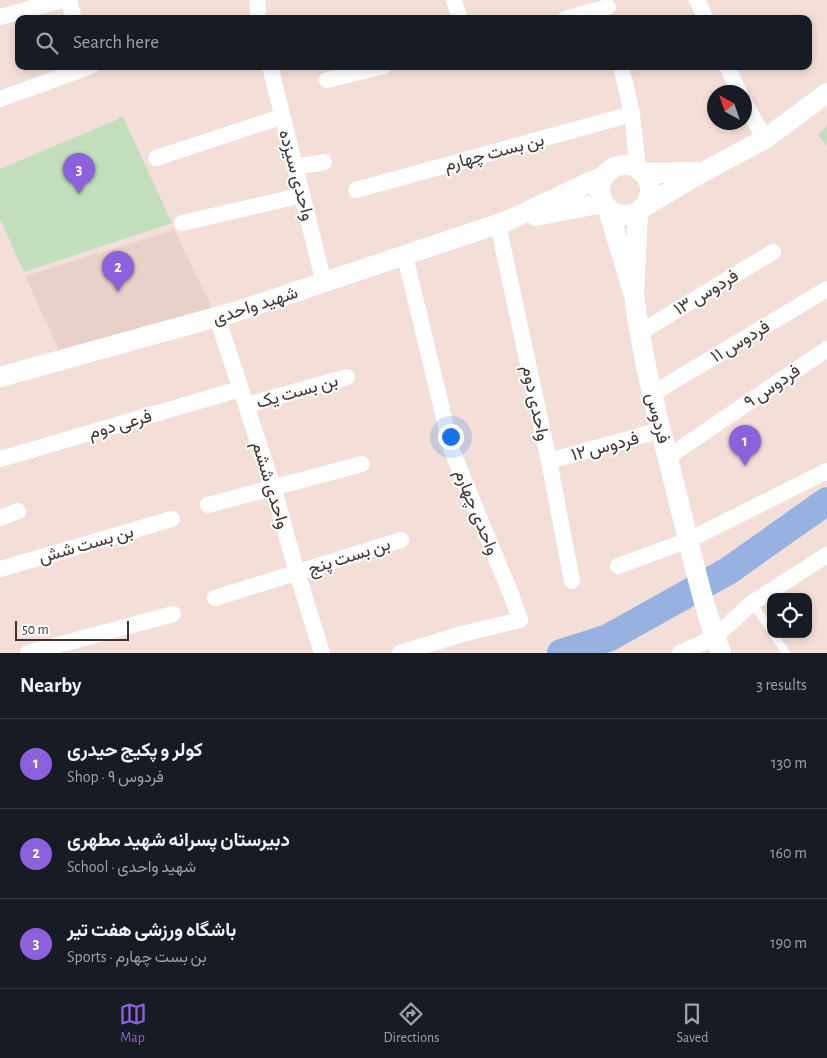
<!DOCTYPE html>
<meta charset="utf-8">
<style>
body{margin:0;font-family:"Alegreya Sans",Vazirmatn,sans-serif;background:#242831;color:#f1f3f6}
.controls{position:absolute;right:15px;bottom:15px;display:grid;overflow:hidden;border-radius:10px;box-shadow:0 2px 8px #0003}
.controls button{width:45px;height:45px;display:grid;place-items:center;padding:0;border:0;border-bottom:1px solid #363941;background:#171b24;color:#f1f3f6;font:25px sans-serif}
.compass{position:absolute;left:707px;top:85px;width:45px;height:45px;border-radius:50%;background:#171b24;box-shadow:0 2px 8px #0003;rotate:320deg}
.scale{position:absolute;left:15px;bottom:12px;width:114px;box-sizing:border-box;padding-left:5px;border:2px solid #3d3532;border-top:0;font-size:14px;line-height:18px;white-space:nowrap;color:#3d3532;-webkit-text-stroke:4px #fff;paint-order:stroke}
.you{position:absolute;left:450px;top:436px;width:18px;height:18px;margin:-12px;border:4px solid #fff;border-radius:50%;background:#1a73e8;box-shadow:0 0 0 8px #1a73e833}
.badge{display:grid;place-items:center;width:32px;height:32px;border-radius:50%;background:#8b62dc;color:#fff;font-size:16px;font-weight:700}
.pin{position:absolute;translate:-50% -41px;filter:drop-shadow(0 1px 2px #0008)}
.pin::after{content:'';position:absolute;top:26px;width:18px;height:15px;background:inherit;clip-path:polygon(0 0,100% 0,50% 100%)}
.list{margin:0;padding:0;list-style:none}
h2{display:flex;justify-content:space-between;align-items:center;height:65px;margin:0;padding:0 20px;font-size:21px}
h2 small{font-size:16px;font-weight:400;color:#9ea1a6}
.list li{display:grid;grid-template-columns:32px 1fr auto;gap:15px;align-items:center;box-sizing:border-box;height:90px;padding:0 20px;border-top:1px solid #363941}
.list b{display:block;font-size:19px;white-space:nowrap}
.list p{margin:0;font-size:16px;white-space:nowrap;color:#9ea1a6}
.list em{font-size:16px;font-style:normal;color:#9ea1a6}
.icon{flex:none;width:28px;height:28px;fill:none;stroke:currentColor;stroke-width:2;stroke-linecap:round;stroke-linejoin:round}
.map{position:relative;flex:none;width:827px;height:653px;overflow:hidden}
.search{position:absolute;background:#171b24;box-shadow:0 2px 8px #0003;left:15px;right:15px;top:15px;height:55px;display:flex;align-items:center;gap:12px;box-sizing:border-box;padding:0 18px;border-radius:10px;color:#9ea1a6;font-size:19px}
.sheet{height:335px;background:#171b24}
nav{display:flex;justify-content:space-around;align-items:center;box-sizing:border-box;height:70px;border-top:1px solid #363941;background:#171b24;font-size:14px;color:#9ea1a6}
nav a{display:grid;justify-items:center;gap:2px}
nav .on{color:#8b62dc}
.map>svg:first-child{display:block}
.education{fill:#e8d1c8}
.green{fill:#c2debc}
.lines{fill:none;stroke-linecap:round;stroke-linejoin:round}
.river{stroke:#97b1e1;stroke-width:28}
.service{stroke:#fff;stroke-width:8}
.minor{stroke:#fff;stroke-width:16}
.tertiary{stroke:#fff;stroke-width:20}
.labels{text-anchor:middle;stroke-width:4;stroke-linejoin:round;paint-order:stroke}
.street-label{font-size:18px;fill:#3d3532;stroke:#fff}
</style>
<div class="map">
<svg width="827" height="653" viewBox="0 0 827 653">
<rect width="100%" height="100%" fill="#f3dfd8"/>
<path class="education" d="M174 230 212 308 60 352 25 276Z"/>
<path class="green" d="M123 117 172 223 24 272 0 219V169Z
M827 125V146L818 135Z"/>
<g class="lines">
<path class="river" d="M561 653 608 638 728 571 827 501"/>
<path class="service" d="M752 603 771 630
M773 634 786 653"/>
<path class="minor" d="M69 0 74 19
M257 0 259 19
M454 0 460 19
M697 0 706 19
M0 17 62 0
M565 19 608 7
M270 66 324 283
M621 66 632 114 638 169
M727 66 739 92
M327 80 384 66
M0 99 91 66
M744 102 765 139
M156 158 281 117
M295 167 324 162
M356 190 632 114
M182 223 303 195
M498 225 549 461 572 581
M217 317 273 487 297 573 322 653
M639 333 773 252
M652 394 827 289
M247 405 347 377
M668 457 827 349
M0 459 240 389
M549 461 661 430
M208 505 362 464
M0 518 18 511
M618 566 689 540 827 471
M0 569 172 519
M215 598 401 540
M28 653 173 614
M400 653 462 634 520 620 512 597 452 451 405 256
M680 653 715 637 752 603 827 555"/>
<path class="tertiary" d="M600 190a25 25 0 1 1 50 0a25 25 0 1 1-50 0Z
M703 172 765 139 827 93
M644 207 703 172 644 173
M608 209 634 295 638 212
M536 216 603 203
M634 295C643 366 662 434 679 503 692 553 702 605 721 653
M0 377 238 311 507 221 605 175"/>
</g>
<g class="labels">
<g class="street-label">
<text transform="translate(494 152) rotate(-15)" y="6">بن بست چهارم</text>
<text transform="translate(297 175) rotate(75)" y="6">واحدی سیزده</text>
<text transform="translate(706 292) rotate(-31)" y="6">فردوس ۱۳</text>
<text transform="translate(255 305) rotate(-18)" y="6">شهید واحدی</text>
<text transform="translate(740 341) rotate(-31)" y="6">فردوس ۱۱</text>
<text transform="translate(772 386) rotate(-34)" y="6">فردوس ۹</text>
<text transform="translate(297 391) rotate(-16)" y="6">بن بست یک</text>
<text transform="translate(536 403) rotate(78)" y="6">واحدی دوم</text>
<text transform="translate(658 418) rotate(76)" y="6">فردوس</text>
<text transform="translate(120 424) rotate(-16)" y="6">فرعی دوم</text>
<text transform="translate(605 446) rotate(-15)" y="6">فردوس ۱۲</text>
<text transform="translate(271 485) rotate(73)" y="6">واحدی ششم</text>
<text transform="translate(477 512) rotate(68)" y="6">واحدی چهارم</text>
<text transform="translate(86 544) rotate(-16)" y="6">بن بست شش</text>
<text transform="translate(349 556) rotate(-18)" y="6">بن بست پنج</text>
</g>
</g>
</svg>
<div class="controls">
<button><svg class="icon" aria-label="locate" viewBox="0 0 24 24"><circle cx="12" cy="12" r="6"/><path d="M12 2v4M12 18v4M2 12h4M18 12h4"/></svg></button>
</div>
<svg class="compass" viewBox="-18 -18 36 36"><path d="M0-13l5 13h-10z" fill="#e53935"/><path d="M0 13l5-13h-10z" fill="#9ea1a6"/></svg>
<div class="scale">50 m</div>
<div class="you"></div>
<div class="pin badge" style="left:745px;top:466px">1</div>
<div class="pin badge" style="left:118px;top:292px">2</div>
<div class="pin badge" style="left:79px;top:194px">3</div>
<div class="search"><svg class="icon" aria-label="search" viewBox="0 0 24 24"><circle cx="10" cy="10" r="6"/><path d="M15 15l6 6"/></svg>Search here</div>
</div>
<section class="sheet">
<h2>Nearby<small>3 results</small></h2>
<ul class="list">
<li><span class="badge">1</span><div><b>کولر و پکیج حیدری</b><p>Shop · فردوس ۹</p></div><em>130 m</em></li>
<li><span class="badge">2</span><div><b>دبیرستان پسرانه شهید مطهری</b><p>School · شهید واحدی</p></div><em>160 m</em></li>
<li><span class="badge">3</span><div><b>باشگاه ورزشی هفت تیر</b><p>Sports · بن بست چهارم</p></div><em>190 m</em></li>
</ul>
</section>
<nav>
<a class="on"><svg class="icon" aria-label="map" viewBox="0 0 24 24"><path d="M3 6l6-2 6 2 6-2v14l-6 2-6-2-6 2zM9 4v14M15 6v14"/></svg>Map</a>
<a><svg class="icon" aria-label="directions" viewBox="0 0 24 24"><path d="M12 3l9 9-9 9-9-9zM9 14v-3h6M13 9l2 2-2 2"/></svg>Directions</a>
<a><svg class="icon" aria-label="saved" viewBox="0 0 24 24"><path d="M7 4h10v16l-5-4-5 4z"/></svg>Saved</a>
</nav>
